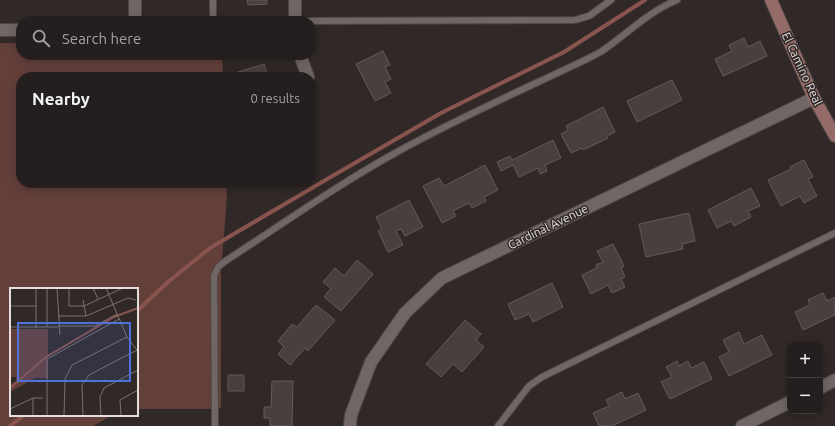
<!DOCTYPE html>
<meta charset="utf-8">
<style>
body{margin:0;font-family:Ubuntu,sans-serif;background:#2c2727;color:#f1f3f6}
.controls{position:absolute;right:12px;bottom:12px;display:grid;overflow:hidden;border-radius:8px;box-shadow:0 2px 10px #0003}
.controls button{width:36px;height:36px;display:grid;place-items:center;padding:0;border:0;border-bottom:1px solid #413d3c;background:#241f1e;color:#f1f3f6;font:20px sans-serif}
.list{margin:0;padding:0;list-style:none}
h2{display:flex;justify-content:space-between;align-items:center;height:52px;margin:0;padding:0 16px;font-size:17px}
h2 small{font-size:13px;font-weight:400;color:#a3a2a4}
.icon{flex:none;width:22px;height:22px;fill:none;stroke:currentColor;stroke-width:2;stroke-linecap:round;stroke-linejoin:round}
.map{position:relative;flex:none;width:835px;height:426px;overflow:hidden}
.search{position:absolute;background:#241f1e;box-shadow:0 2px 10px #0003;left:16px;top:16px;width:300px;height:44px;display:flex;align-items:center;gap:10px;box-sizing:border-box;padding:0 14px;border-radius:16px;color:#a3a2a4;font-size:15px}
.panel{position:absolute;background:#241f1e;box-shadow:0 2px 10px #0003;left:16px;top:72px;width:300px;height:116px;border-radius:16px}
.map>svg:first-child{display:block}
.green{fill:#633f3a}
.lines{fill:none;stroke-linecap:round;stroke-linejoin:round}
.stream{stroke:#89544d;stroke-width:4}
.building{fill:#48403f;stroke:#635b5a}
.lane-casing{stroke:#4d4746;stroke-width:8}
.street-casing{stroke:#4d4746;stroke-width:14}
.secondary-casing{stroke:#4d4746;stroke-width:14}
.lane{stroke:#6f6665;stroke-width:6}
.street{stroke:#6f6665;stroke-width:12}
.secondary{stroke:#946b67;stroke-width:12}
.labels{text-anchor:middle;stroke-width:3;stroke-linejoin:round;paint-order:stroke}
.street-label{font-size:12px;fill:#e4dfde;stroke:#302928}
.inset-river{fill:none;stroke:#89544d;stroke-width:2}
.inset-road{fill:none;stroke:#787271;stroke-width:1}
.view{fill:#4f72da;fill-opacity:0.15;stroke:#4f72da;stroke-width:2}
.inset-edge{fill:none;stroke:#e4dfde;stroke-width:2}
</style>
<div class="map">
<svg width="835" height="426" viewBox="0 0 835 426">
<rect width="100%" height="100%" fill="#302928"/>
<path class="green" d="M0 43H21V55H222L223 77H21V183H226L227 197 221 271V408L209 409H137V289H11V415H113L93 426H0Z"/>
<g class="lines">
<path class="stream" d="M137 311 168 282 210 248 329 178 441 113 564 52 645 0
M10 426 24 415"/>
</g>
<path class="building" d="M247 0H267V4L248 5Z
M744 38 748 47 760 41 767 56 723 76 715 59 732 51 729 45Z
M383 51 390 65 385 67 391 79 385 82 391 93 375 101 356 64Z
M264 64 268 77H239L238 72Z
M672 80 682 100 637 122 627 101Z
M603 107 615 132 607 136 608 138 583 150 582 148 571 153 561 134 568 130 566 126Z
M553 140 561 158 545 165 547 171 540 174 538 168 519 177 513 165 501 171 497 162 510 156 512 160Z
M804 160 813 177 808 179 817 196 804 203 800 196 781 206 768 180 791 169 790 167Z
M485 165 498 190 484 197 486 201 472 208 469 203 453 211 456 216 442 223 423 186 439 178 444 186Z
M751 188 760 206 748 211 751 217 734 226 731 221 717 228 708 210Z
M409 200 423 227 405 236 401 229 396 231 403 245 388 252 378 231 382 229 376 217Z
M689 213 695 241 682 244 683 249 646 257 639 224Z
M613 244 624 266 621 268 625 277 621 279 625 287 612 293 608 285 591 294 582 275 597 268 596 265 603 262 597 251Z
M357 260 373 274 341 311 324 297 331 288 323 282 335 268 344 276Z
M552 283 563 307 533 322 529 314 515 320 508 304Z
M823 293 827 301 835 297V315L803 330 795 312 810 305 808 300Z
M316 305 335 320 308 351 305 348 290 365 278 354 284 347 278 341 292 324 297 327Z
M465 320 481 334 476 340 484 347 462 372 453 364 441 377 426 364Z
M739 332 744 344 762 335 772 355 729 376 719 357 729 352 723 340Z
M677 361 679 366 688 361 691 368 704 362 712 379 670 399 661 382 672 377 666 367Z
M228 375H244V391H228Z
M272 381H293L292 426H270V418H264V407H271Z
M622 392 625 399 638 393 646 410 612 426H599L593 413 609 406 606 400Z"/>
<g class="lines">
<defs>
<path id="lane" d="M213 0V21
M295 21 575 20 589 16 611 0
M215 426 214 276 218 267 224 262C281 225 337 185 397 152 458 118 522 90 585 60 591 57 597 54 602 51 627 34 648 12 677 0
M498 426 529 386 542 377 835 233"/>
<path id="street" d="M135 0V21
M295 21V0
M0 30H21
M300 55 308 77
M820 388 835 380
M350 426 351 415 371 362 405 313 442 278 814 98
M742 426 790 402"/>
<path id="secondary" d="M771 0 814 98 835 136"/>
</defs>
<use href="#lane" class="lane-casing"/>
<use href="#street" class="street-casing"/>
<use href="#secondary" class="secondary-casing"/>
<use href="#lane" class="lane"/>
<use href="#street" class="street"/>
<use href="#secondary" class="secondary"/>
</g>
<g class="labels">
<g class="street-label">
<text transform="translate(802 69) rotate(65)" y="4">El Camino Real</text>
<text transform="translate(548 227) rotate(-26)" y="4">Cardinal Avenue</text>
</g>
</g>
<g transform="translate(10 288)">
<rect width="128" height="128" fill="#302928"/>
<path d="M0 41H38V90H25L0 104V97L6 93V89H0Z" fill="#633f3a"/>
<path class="inset-river" d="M0 100 36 69 104 29 128 20"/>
<path class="inset-road" d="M26 0V40M37 0V39M47 0 50 47M59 0V18H74L113 0M83 0 88 11M96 0 117 49 127 62M73 12 76 28M0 18H26M48 28H76L118 10 126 12M48 38H85L107 26M0 39H48M23 110V127M0 121 23 110H33M37 128V71L109 31M54 128 55 91 62 77 117 49M73 128 72 97 79 87 127 62M91 128 90 109 94 100 128 82M111 128 110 112 128 102"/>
<path class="view" d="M8 35H120V93H8Z"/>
<rect width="128" height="128" class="inset-edge"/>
</g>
</svg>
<div class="controls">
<button>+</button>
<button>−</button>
</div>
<div class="search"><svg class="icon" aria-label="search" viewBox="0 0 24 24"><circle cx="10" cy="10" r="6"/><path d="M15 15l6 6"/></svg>Search here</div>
<section class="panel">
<h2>Nearby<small>0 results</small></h2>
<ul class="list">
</ul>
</section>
</div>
